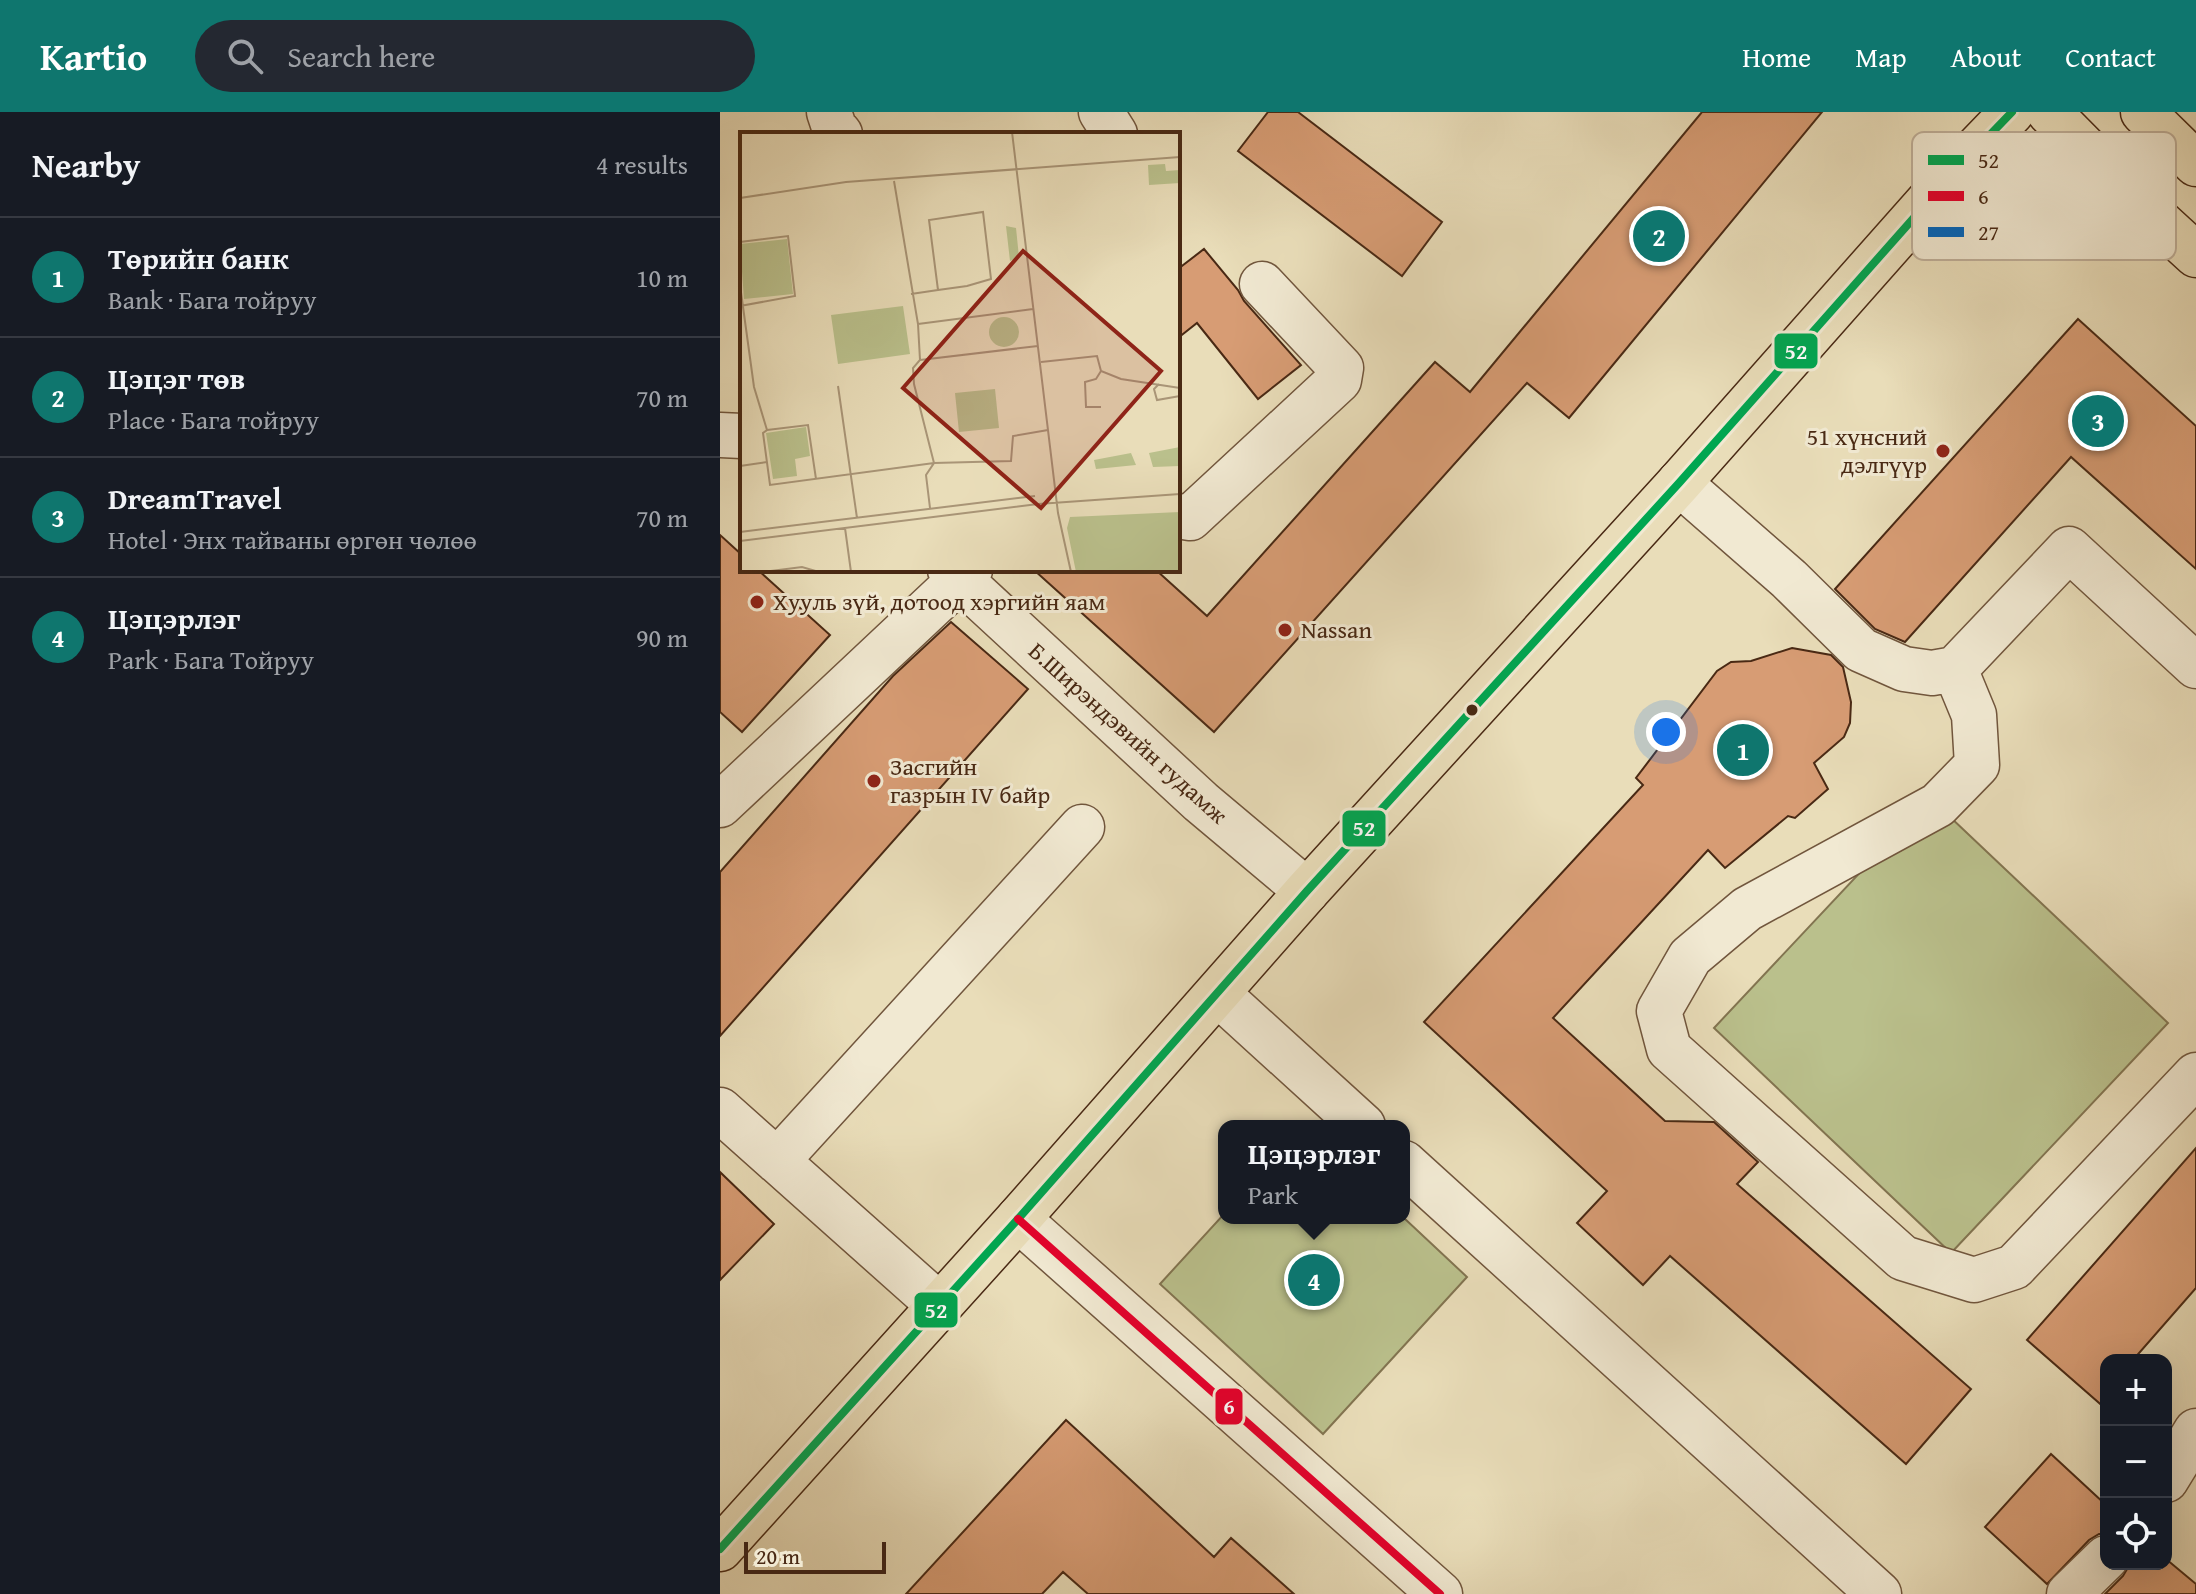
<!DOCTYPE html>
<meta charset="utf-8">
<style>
body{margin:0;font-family:"Gentium Book Plus",serif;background:#242831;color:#f1f3f6}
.controls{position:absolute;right:24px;bottom:24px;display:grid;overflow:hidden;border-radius:16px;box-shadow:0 8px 32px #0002}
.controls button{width:72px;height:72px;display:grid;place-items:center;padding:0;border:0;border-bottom:2px solid #363941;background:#171b24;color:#f1f3f6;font:40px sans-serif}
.scale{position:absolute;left:24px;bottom:20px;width:142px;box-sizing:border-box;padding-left:8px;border:4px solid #492914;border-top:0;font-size:22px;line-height:28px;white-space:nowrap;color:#492914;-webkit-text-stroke:6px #f1e9d2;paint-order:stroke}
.you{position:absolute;left:946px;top:620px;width:28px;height:28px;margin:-20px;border:6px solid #fff;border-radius:50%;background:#1a73e8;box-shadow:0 0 0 12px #1a73e833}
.badge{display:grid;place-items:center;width:52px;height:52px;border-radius:50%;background:#0f766e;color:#fff;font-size:26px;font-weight:700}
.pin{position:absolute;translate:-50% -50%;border:4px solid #fff;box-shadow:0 2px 8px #0006}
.popup{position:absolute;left:498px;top:1008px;width:192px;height:104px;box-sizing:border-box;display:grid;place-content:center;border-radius:16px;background:#171b24;filter:drop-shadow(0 2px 6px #0005);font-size:26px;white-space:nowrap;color:#9ea1a6}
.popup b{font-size:30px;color:#f1f3f6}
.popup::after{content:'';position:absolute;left:50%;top:100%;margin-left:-16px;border:16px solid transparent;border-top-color:#171b24}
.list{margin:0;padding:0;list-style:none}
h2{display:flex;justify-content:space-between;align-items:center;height:104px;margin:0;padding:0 32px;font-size:34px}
h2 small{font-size:26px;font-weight:400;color:#9ea1a6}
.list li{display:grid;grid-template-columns:52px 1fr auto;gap:24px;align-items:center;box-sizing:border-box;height:120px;padding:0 32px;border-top:2px solid #363941}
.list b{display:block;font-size:30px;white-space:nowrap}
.list p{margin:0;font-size:26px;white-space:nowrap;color:#9ea1a6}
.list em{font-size:26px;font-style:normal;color:#9ea1a6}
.icon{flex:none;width:44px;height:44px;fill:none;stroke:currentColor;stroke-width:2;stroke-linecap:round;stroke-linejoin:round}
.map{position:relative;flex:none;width:1476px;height:1482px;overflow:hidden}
header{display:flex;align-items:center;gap:48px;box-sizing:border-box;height:112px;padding:0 40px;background:#0f766e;color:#fff}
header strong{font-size:38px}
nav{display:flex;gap:44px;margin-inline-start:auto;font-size:28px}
.search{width:560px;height:72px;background:#242831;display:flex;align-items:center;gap:20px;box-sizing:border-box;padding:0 28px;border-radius:44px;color:#9ea1a6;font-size:30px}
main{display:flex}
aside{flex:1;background:#171b24}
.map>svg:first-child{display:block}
.green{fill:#bac08c;stroke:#827450;stroke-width:2}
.building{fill:#d79c74;stroke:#492914;stroke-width:2}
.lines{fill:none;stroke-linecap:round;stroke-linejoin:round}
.minor-casing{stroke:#71563d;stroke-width:47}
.major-casing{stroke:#492914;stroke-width:47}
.highway-casing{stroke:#492914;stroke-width:47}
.minor{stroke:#f1e9d2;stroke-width:44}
.major{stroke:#e9ddb9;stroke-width:44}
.highway{stroke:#e9ddb9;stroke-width:44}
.bus-1-casing{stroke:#f1e9d2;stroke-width:14}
.bus-2-casing{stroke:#f1e9d2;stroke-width:14}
.bus-1{stroke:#00a651;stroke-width:8}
.bus-2{stroke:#e4002b;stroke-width:8}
.poi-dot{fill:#8f2418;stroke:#f1e9d2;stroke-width:3}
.bus-dot{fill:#492914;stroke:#f1e9d2;stroke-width:3}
.labels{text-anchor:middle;stroke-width:6;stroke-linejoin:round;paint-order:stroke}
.poi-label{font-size:24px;fill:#492914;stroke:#f1e9d2;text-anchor:start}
.street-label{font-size:24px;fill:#492914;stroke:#f1e9d2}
.inset-road{fill:none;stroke:#a99577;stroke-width:2}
.view{fill:#8f2418;fill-opacity:0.15;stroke:#8f2418;stroke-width:4}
.inset-edge{fill:none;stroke:#492914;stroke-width:4}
.key{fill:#f1e9d2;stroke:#bfaf99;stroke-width:2}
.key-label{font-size:22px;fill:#492914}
.line-badge{stroke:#f1e9d2;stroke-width:3}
.badge-label{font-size:22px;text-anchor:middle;font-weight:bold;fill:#fff}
</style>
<header>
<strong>Kartio</strong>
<div class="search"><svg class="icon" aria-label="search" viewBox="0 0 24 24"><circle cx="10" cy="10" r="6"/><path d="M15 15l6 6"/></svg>Search here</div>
<nav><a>Home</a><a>Map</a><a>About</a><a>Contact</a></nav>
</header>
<main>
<aside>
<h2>Nearby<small>4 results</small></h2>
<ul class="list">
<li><span class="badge">1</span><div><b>Төрийн банк</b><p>Bank · Бага тойруу</p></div><em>10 m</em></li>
<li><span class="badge">2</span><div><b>Цэцэг төв</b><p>Place · Бага тойруу</p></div><em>70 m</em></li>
<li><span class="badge">3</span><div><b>DreamTravel</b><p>Hotel · Энх тайваны өргөн чөлөө</p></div><em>70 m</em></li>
<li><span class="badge">4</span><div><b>Цэцэрлэг</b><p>Park · Бага Тойруу</p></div><em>90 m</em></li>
</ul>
</aside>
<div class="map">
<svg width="1476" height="1482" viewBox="0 0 1476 1482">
<rect width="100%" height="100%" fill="#e9ddb9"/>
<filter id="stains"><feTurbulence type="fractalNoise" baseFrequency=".0025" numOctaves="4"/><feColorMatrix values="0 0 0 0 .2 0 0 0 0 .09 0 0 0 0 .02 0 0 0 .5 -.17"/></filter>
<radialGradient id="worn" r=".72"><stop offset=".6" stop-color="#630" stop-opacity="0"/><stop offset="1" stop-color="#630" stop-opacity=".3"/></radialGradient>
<path class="green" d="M1210 686 1448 911 1231 1141 994 916Z
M504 1102V1106H684L747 1165 603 1322 440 1172Z"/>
<path class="building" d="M548 0H578L722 110 682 164 518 39Z
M982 0H1102L849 306 807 271 494 620 314 458H436L487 504 715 250 750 280Z
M484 137 518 178 524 189 581 253 538 287 477 211 458 226V157Z
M1358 207 1476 314V457L1351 345 1185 530 1155 517 1115 477Z
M0 423 22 443V458H38L110 523 22 620 0 600Z
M231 510 308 577 0 924V760L173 564Z
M1072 536 1111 543 1123 555 1131 590 1130 611 1124 625 1094 651 1108 677 1075 706 1068 704 1005 756 988 738 833 906 945 1009 994 1010 1038 1050 1017 1072 1251 1277 1186 1352 950 1144 923 1173 857 1111 887 1079 704 910 923 673 916 666 997 559 1011 550 1031 549Z
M1476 1036V1176L1413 1248H1386V1297L1307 1228Z
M0 1060 54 1112 0 1168Z
M346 1308 494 1445 511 1426 574 1482H368L343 1460 322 1482H186Z
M1331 1342 1386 1393V1422H1379L1369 1428 1327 1472 1265 1415Z
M1446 1447 1476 1472V1482H1385L1403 1464 1410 1452H1446Z"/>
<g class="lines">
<defs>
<path id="minor" d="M109 0 114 15 120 22
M381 0 395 22
M0 323 22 324
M959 371 1069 467 1141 538 1184 557 1212 561 1235 557 1349 437 1476 554
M458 404 470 406 619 268 621 256 542 172
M230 458 481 690 587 779
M1235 557 1254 603 1257 653 1218 693 1027 797 970 845 939 899 949 937 1183 1146 1254 1168 1294 1155 1476 963
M0 693 250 458
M498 882 643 1014
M0 998 219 1193
M57 1049 362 715
M684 1051 1159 1482
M298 1107 720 1482
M1446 1368 1476 1319
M1349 1482 1386 1446"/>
<path id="major" d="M0 1437 298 1107 587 779 959 371 1238 56 1292 0"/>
<path id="highway" d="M1329 0 1417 89 1476 143
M1423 0 1476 52"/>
</defs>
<use href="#minor" class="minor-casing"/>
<use href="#major" class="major-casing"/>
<use href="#highway" class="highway-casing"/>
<use href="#minor" class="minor"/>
<use href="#major" class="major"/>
<use href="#highway" class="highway"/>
<defs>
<path id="bus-1" d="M0 1437 298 1107 587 779 959 371 1238 56 1292 0"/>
<path id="bus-2" d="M298 1107 720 1482"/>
</defs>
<use href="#bus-1" class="bus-1-casing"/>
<use href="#bus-2" class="bus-2-casing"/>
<use href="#bus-1" class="bus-1"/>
<use href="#bus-2" class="bus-2"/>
</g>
<g class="poi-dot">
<circle cx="1223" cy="339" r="8"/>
<circle cx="37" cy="490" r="8"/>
<circle cx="565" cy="518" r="8"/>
<circle cx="154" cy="669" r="8"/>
</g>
<circle class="bus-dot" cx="752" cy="598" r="7"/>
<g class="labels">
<g class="poi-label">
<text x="1207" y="333" text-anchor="end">51 хүнсний<tspan x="1207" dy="28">дэлгүүр</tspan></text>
<text x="53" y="498">Хууль зүй, дотоод хэргийн яам</text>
<text x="581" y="526">Nassan</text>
<text x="170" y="663">Засгийн<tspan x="170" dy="28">газрын IV байр</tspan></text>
</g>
<g class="street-label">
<text transform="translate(408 621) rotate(42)" y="8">Б.Ширэндэвийн гудамж</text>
</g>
</g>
<g transform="translate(20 20)">
<rect width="440" height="440" fill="#e9ddb9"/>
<path d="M425 32 426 39 440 38V51L409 53 408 33ZM266 94 276 96 279 125 270 129ZM47 107 53 162 4 167 0 112ZM163 174 170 222 98 232 91 183ZM249 200a15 15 0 1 1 30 0a15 15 0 1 1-30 0ZM255 257 259 296 219 300 215 261ZM66 295 70 324 55 327 57 344 33 347 26 301ZM440 315V334L413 335 409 321ZM391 321 396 333 356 337 354 328ZM440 380V440H336L327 396 330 385Z" fill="#bac08c"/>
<path class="inset-road" d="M272 0 318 381 331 440M154 49 178 192 180 228 173 236 174 252 194 331 186 343 190 376M0 66 106 50 440 25M0 110 48 104 55 164 0 174M0 153 14 255 27 298 23 301 30 353 194 331 271 329 273 304 308 298M171 162 198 158 227 154 251 147 243 80 189 88 198 158M178 192 293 177M180 228 298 214M301 230 357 224 361 239 381 247 440 256M419 252 414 257 417 268 440 264M98 254 117 386M361 275H346L345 250 356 247 361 239M27 298 68 293 76 347M0 334 27 330M105 396 111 440M0 400 295 364M0 409 298 372 440 362M23 440 62 435 79 440"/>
<path class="view" d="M283 119 421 239 301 376 163 256Z"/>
<rect width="440" height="440" class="inset-edge"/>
</g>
<rect x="1192" y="20" width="264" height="128" rx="12" class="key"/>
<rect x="1208" y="43" width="36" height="10" fill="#00a651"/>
<rect x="1208" y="79" width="36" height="10" fill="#e4002b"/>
<rect x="1208" y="115" width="36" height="10" fill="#0065bd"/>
<g class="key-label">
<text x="1258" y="56">52</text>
<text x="1258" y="92">6</text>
<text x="1258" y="128">27</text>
</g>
<g class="line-badge">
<rect x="1053" y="220" width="46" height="38" rx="8" fill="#00a651"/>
<rect x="621" y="697" width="46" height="39" rx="8" fill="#00a651"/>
<rect x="193" y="1179" width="46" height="38" rx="8" fill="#00a651"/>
<rect x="494" y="1275" width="30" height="39" rx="8" fill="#e4002b"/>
</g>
<g class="badge-label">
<text x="1076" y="247">52</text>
<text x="644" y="724">52</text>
<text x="216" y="1206">52</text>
<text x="509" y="1302">6</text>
</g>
<rect width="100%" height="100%" filter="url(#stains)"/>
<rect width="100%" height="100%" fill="url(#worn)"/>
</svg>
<div class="controls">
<button>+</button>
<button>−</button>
<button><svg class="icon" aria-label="locate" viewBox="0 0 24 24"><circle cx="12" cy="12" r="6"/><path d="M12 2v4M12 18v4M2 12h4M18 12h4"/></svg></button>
</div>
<div class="scale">20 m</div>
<div class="you"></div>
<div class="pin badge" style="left:1023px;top:638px">1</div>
<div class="pin badge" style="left:939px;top:124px">2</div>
<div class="pin badge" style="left:1378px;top:309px">3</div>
<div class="pin badge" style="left:594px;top:1168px">4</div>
<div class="popup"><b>Цэцэрлэг</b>Park</div>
</div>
</main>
